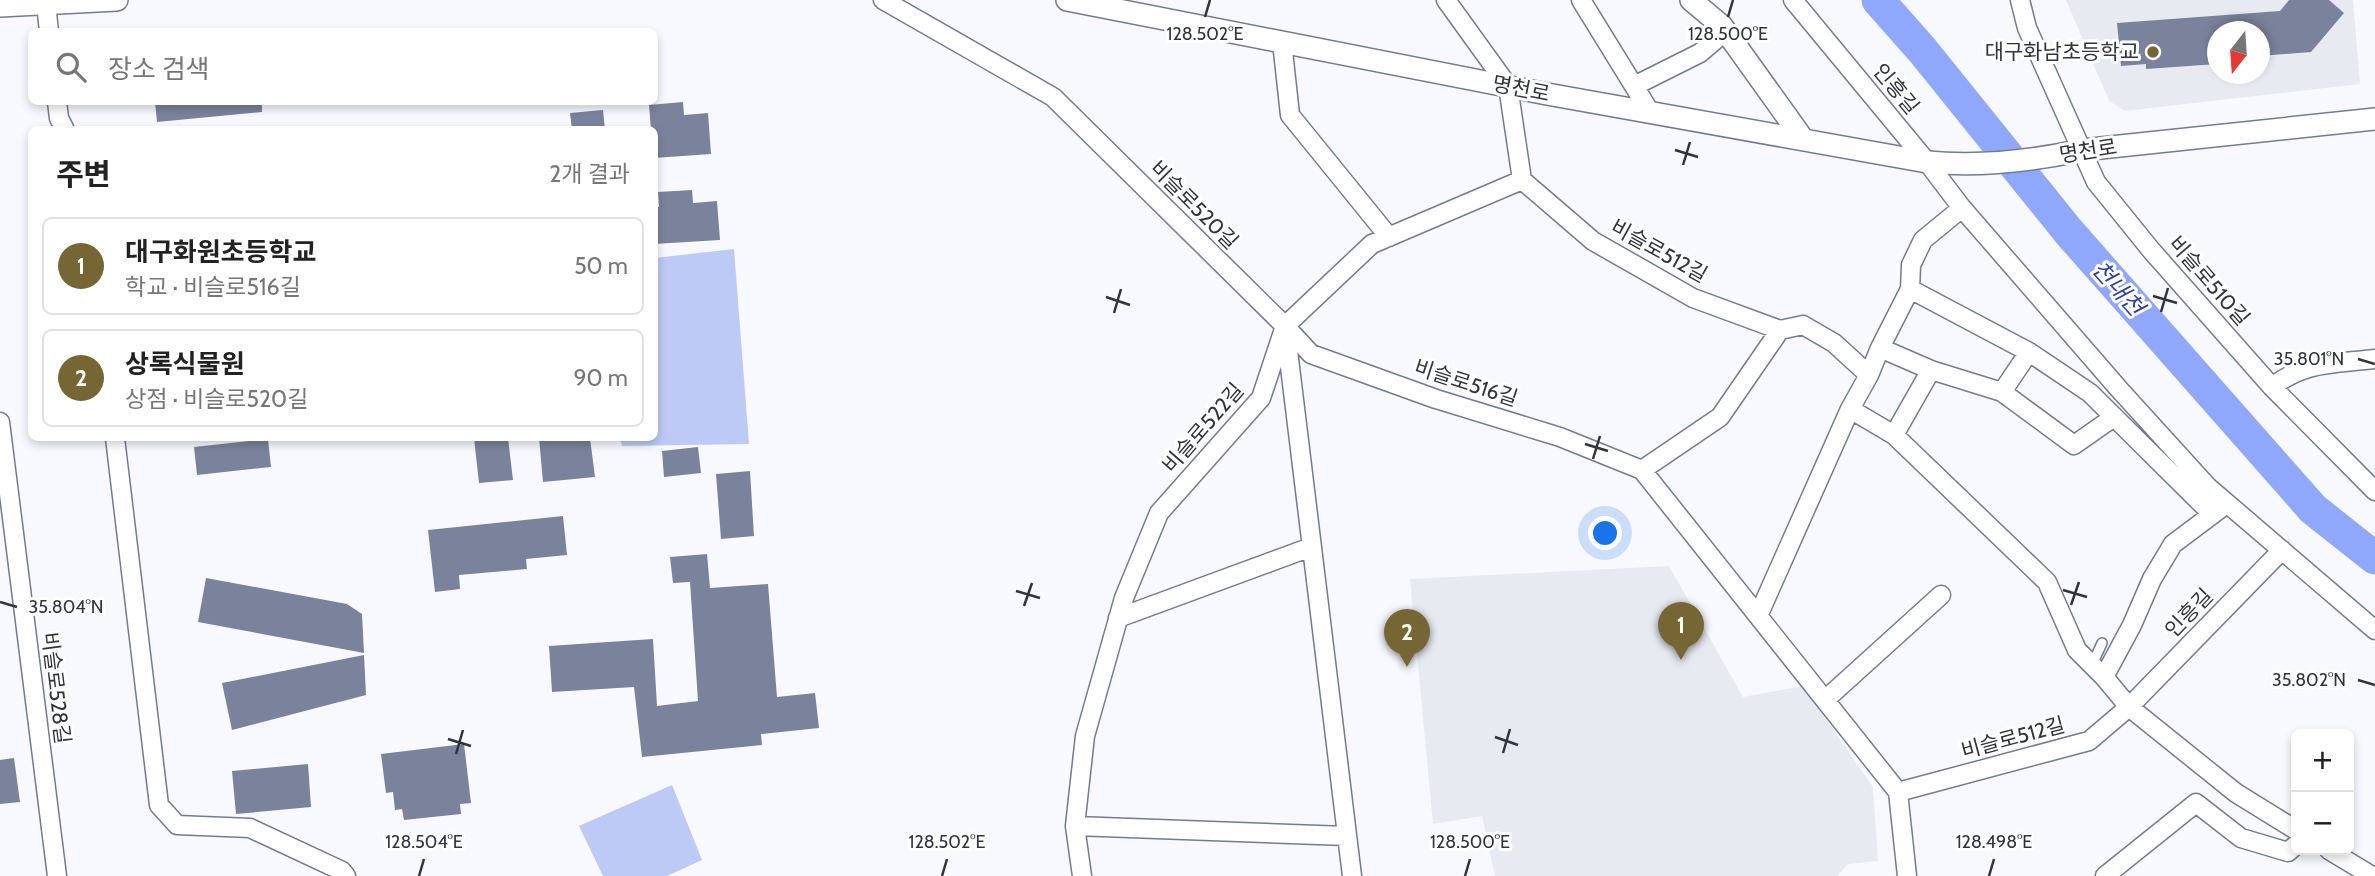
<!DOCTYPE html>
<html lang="ko">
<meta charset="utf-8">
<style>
body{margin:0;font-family:Cabin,"Noto Sans KR",sans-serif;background:#f6f6f6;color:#222}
.controls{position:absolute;right:21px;bottom:21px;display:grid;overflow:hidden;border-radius:10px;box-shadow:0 4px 10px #0003}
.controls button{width:63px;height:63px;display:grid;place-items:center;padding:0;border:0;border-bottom:2px solid #e0e0e0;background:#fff;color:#222;font:35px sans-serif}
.compass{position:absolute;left:2207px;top:21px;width:63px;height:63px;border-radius:50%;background:#fff;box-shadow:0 4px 10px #0003;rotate:197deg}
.you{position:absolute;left:1606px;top:534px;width:24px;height:24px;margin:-18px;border:5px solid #fff;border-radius:50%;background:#1a73e8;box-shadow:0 0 0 10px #1a73e833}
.badge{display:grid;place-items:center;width:46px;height:46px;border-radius:50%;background:#766634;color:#fff;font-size:23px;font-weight:700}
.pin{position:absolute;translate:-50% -58px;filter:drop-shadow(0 2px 4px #0008)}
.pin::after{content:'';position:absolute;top:37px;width:24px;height:21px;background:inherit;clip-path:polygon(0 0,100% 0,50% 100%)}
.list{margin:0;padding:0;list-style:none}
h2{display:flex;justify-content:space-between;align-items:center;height:91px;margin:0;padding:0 28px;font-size:30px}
h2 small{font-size:23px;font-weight:400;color:#767676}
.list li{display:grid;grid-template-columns:46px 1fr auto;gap:21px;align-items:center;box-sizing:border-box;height:98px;margin:0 14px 14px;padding:0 14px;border:2px solid #e0e0e0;border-radius:10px}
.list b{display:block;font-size:26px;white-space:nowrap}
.list p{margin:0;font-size:23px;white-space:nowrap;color:#767676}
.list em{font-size:23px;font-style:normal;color:#767676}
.icon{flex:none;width:38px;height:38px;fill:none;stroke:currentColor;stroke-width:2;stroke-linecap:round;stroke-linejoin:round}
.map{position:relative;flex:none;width:2375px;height:876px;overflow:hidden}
.search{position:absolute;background:#fff;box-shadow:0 4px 10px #0003;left:28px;top:28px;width:630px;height:77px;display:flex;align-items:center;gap:18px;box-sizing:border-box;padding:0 24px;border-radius:10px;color:#767676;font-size:26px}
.panel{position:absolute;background:#fff;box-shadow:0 4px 10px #0003;left:28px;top:126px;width:630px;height:315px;border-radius:10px}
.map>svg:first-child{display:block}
.built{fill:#e8eaf2;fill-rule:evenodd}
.green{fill:#bccaf5}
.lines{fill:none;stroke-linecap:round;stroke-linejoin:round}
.river{stroke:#8fa8fb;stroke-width:33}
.building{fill:#7b839c}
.service-casing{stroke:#737b94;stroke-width:12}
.minor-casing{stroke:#737b94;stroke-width:21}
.tertiary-casing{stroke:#737b94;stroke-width:24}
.service{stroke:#fff;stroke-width:9}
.minor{stroke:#fff;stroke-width:18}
.tertiary{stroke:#fff;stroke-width:21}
.ticks{fill:none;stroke:#31343f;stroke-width:2.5}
.poi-dot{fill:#766634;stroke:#fff;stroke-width:2.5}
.labels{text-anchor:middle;stroke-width:6;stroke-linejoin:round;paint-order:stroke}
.poi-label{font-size:21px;fill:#31343f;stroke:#fff;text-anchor:end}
.street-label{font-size:21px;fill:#31343f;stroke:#fff}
.water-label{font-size:23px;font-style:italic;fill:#2e409e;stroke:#fff}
.ticks-label{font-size:18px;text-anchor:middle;fill:#31343f;stroke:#fff;stroke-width:6;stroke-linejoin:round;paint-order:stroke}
</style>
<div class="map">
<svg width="2375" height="876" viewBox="0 0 2375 876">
<rect width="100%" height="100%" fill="#f7f9fe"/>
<path class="built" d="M2066 0H2353L2360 84 2125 111 2109 101ZM2218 32H2260V74H2218Z
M1669 566 1743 697 1803 686 1873 787 1878 861 1848 864 1837 876H1495L1482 816 1433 824 1410 579Z"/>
<path class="green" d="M734 249 749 444 622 446 620 438H654L655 258Z
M672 785 702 860 667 876H603L579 826Z"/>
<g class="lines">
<path class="river" d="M1878 0 1923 51 2068 231 2313 509 2375 558"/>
</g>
<path class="building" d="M2289 0H2329L2344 13 2311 52 2259 56V32H2217V64L2146 69V64L2121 66 2117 23 2280 11Z
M155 102H262V112L157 122Z
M683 102 684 115 708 113 711 154 654 158V130H651L649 105Z
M603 110 605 130H572L570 113Z
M692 190 693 203 717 201 720 240 654 244V207H659L658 192Z
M474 438H508L513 480 479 483Z
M539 438H590L595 477 543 482Z
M268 439 271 467 197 475 194 447Z
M698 447 701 473 664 477 662 451Z
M750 471 754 536 721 539 716 474Z
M563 516 567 555 526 559 527 569 459 575 460 589 435 592 428 530Z
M707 554 710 588 768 584 777 697 815 693 819 728 761 734 762 745 642 757 634 687 552 692 549 646 653 639 657 706 698 701 690 582 673 583 670 557Z
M206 578 347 604 362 614 364 653 198 622Z
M364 655 366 695 232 730 222 683Z
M464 744 471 803 460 804 461 814 404 820 402 809 395 810 393 792 386 793 381 754Z
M14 758 20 802 0 804V760Z
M308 764 311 807 236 814 232 771Z"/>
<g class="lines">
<defs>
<path id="service" d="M2092 665 2102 643"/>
<path id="minor" d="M883 0 1053 97 1285 326 1352 876
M1446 0 1508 86 1522 180 1593 241 1693 298 1780 330 1803 325 1834 343 1869 375
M1581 0 1650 112
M1793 0 1927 162 1962 208 2118 388 2208 487 2375 630
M2020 0 2027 28 2096 182 2151 250 2272 387 2375 491
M46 3 49 32
M1282 42 1290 115 1389 237
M1634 86 1700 53 1726 31
M57 102 59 118 65 130
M1910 289 2029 352 2090 393 2212 514
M1285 326 1311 354 1436 399 1560 437 1642 470 1898 792 1907 876
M1880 348 1931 370
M2272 387C2305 361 2335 364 2375 359
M2002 392 2029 352
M1850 409 1894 435 2047 582 2077 650 2104 677 2129 707 2236 793 2296 830
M0 422 57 876
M1894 435 1931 370 2002 392 2074 445 2114 417
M115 438 159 805 177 825 250 828 342 871 346 876
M1642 470 1720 417 1780 330
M1758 616 1850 409 1869 375 1880 348 1910 289 1911 265 1923 240 1962 208
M1118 618 1311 547
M2104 677 2132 625 2152 579 2173 544 2221 508
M1825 700 1941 595
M1898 792 2089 741 2129 707 2282 550
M1075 826 1346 836
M2329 850 2372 876
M1082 876 1075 826 1085 736 1124 598 1159 513 1261 398 1285 326 1372 244 1522 180
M2105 876 2196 803 2241 838 2288 852 2296 845"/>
<path id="tertiary" d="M1067 0 1547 94 1927 162C1979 167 2032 161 2082 150L2375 119
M1691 0 1722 26 1803 139
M0 6 117 0"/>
</defs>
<use href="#service" class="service-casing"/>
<use href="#minor" class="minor-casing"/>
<use href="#tertiary" class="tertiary-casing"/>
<use href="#service" class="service"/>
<use href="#minor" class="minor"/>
<use href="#tertiary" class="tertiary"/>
</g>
<path class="ticks" d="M1205 17 1210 0M1728 17 1733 0M1675 150 1698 157M1683 165 1690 142M2153 296 2177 303M1106 297 1130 305M2161 312 2168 288M1114 313 1121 289M2358 359 2375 364M1585 444 1608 451M1593 459 1600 436M2063 590 2087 597M1016 591 1040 598M0 602 17 607M2071 605 2079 582M1024 606 1032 583M2358 680 2375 685M1495 737 1518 745M448 739 471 746M1503 753 1510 729M456 754 463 730M419 876 424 859M942 876 947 859M1465 876 1470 859M1989 876 1994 859"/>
<circle class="poi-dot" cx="2153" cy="52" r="7"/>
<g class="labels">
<g class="poi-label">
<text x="2139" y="59">대구화남초등학교</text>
</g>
<g class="street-label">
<text transform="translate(1521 89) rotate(11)" y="7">명천로</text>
<text transform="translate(1896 89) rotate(50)" y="7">인흥길</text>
<text transform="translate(2088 151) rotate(-9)" y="7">명천로</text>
<text transform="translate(1194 205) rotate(45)" y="7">비슬로520길</text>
<text transform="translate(1659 251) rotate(29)" y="7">비슬로512길</text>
<text transform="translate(2209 281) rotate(49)" y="7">비슬로510길</text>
<text transform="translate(1466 383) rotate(18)" y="7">비슬로516길</text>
<text transform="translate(1203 428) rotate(-49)" y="7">비슬로522길</text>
<text transform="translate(2189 613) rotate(-46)" y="7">인흥길</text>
<text transform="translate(56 688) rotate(83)" y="7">비슬로528길</text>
<text transform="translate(2013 738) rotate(-15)" y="7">비슬로512길</text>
</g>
<g class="water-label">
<text transform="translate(2118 288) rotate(48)" y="8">천내천</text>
</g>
</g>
<g class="ticks-label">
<text x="1205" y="40">128.502°E</text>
<text x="1728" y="40">128.500°E</text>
<text x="2309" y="365">35.801°N</text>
<text x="66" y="613">35.804°N</text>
<text x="2309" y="686">35.802°N</text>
<text x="424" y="848">128.504°E</text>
<text x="947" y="848">128.502°E</text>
<text x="1470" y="848">128.500°E</text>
<text x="1994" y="848">128.498°E</text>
</g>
</svg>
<div class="controls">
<button>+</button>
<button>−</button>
</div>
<svg class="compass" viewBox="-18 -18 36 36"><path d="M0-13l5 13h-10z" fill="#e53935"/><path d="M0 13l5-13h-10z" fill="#767676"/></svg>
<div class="you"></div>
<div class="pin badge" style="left:1681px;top:660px">1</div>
<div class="pin badge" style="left:1407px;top:667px">2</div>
<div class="search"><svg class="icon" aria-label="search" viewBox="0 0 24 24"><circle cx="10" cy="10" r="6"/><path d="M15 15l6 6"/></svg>장소 검색</div>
<section class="panel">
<h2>주변<small>2개 결과</small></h2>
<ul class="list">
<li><span class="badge">1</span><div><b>대구화원초등학교</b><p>학교 · 비슬로516길</p></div><em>50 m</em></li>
<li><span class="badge">2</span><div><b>상록식물원</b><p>상점 · 비슬로520길</p></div><em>90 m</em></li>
</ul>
</section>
</div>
